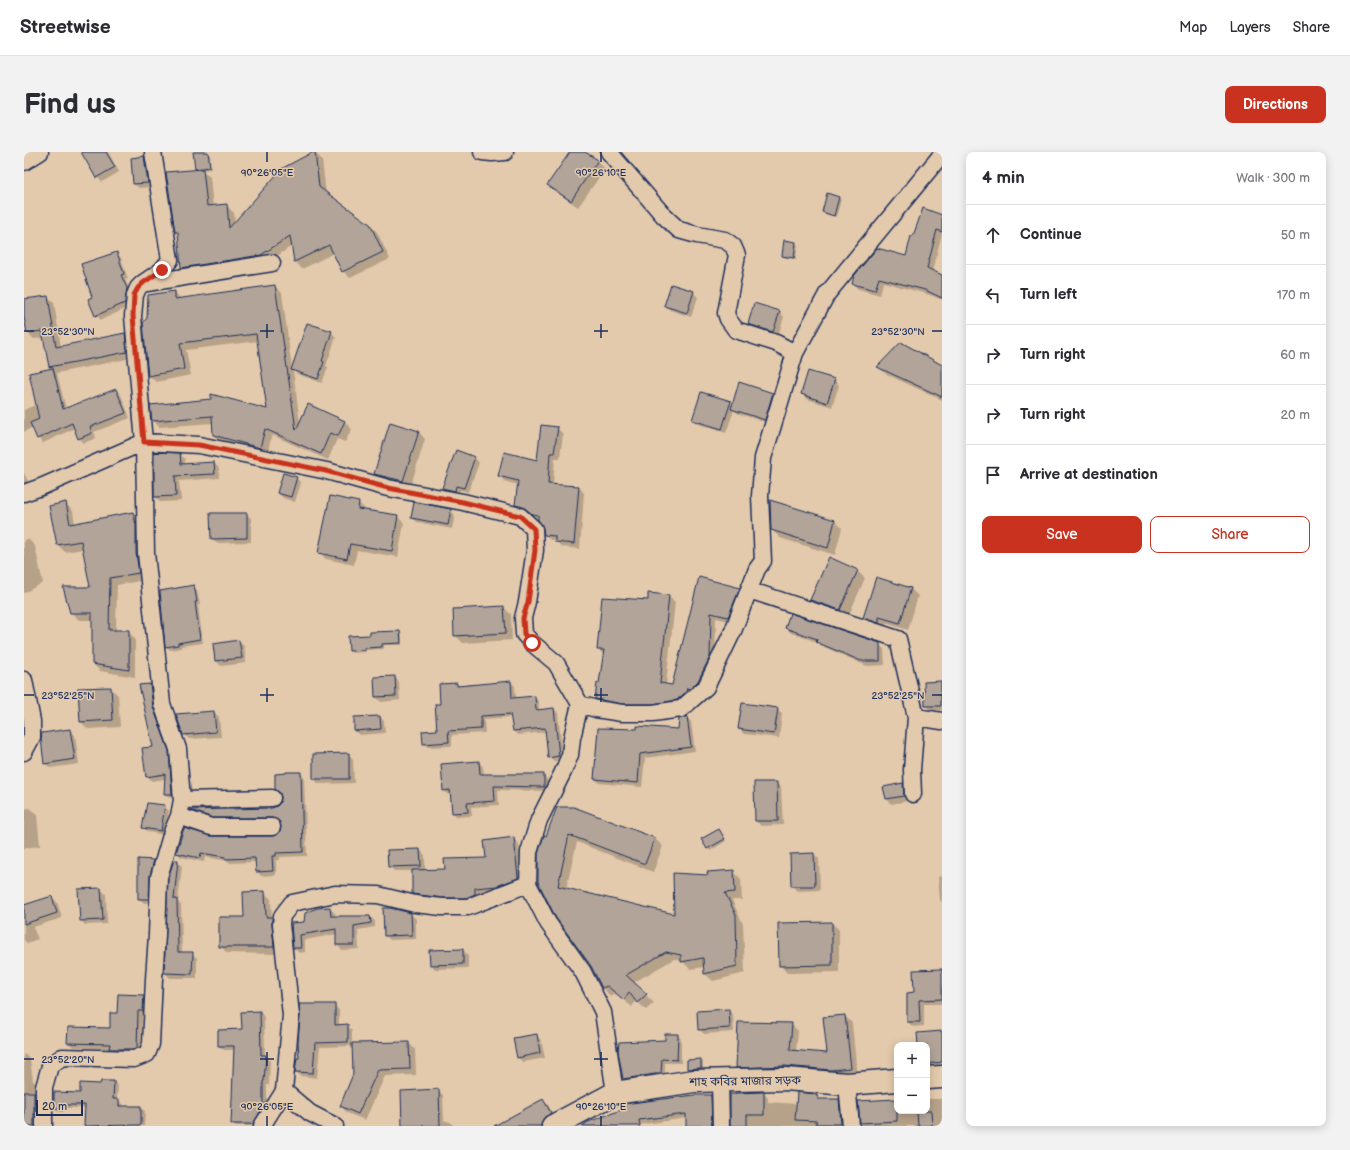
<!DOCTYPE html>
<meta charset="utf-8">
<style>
body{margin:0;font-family:"Balsamiq Sans","Noto Sans Bengali",sans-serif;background:#f2f2f3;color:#2b2b33}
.controls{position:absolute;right:12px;bottom:12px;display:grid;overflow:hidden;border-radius:8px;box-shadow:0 2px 10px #0003}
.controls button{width:36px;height:36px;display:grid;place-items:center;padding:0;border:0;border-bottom:1px solid #e1e1e2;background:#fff;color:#2b2b33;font:20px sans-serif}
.scale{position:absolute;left:12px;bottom:10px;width:47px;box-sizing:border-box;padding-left:4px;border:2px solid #1b2f5e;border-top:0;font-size:11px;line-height:14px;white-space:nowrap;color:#1b2f5e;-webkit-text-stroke:3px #e4caac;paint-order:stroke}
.stop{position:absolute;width:12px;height:12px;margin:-9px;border:3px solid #c8321e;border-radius:50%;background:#fff}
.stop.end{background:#c8321e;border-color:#fff;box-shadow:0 1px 4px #0008}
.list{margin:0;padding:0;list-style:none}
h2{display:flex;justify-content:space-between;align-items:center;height:52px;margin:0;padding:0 16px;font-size:17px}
h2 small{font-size:13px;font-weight:400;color:#7c7c81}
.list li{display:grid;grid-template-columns:26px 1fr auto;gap:12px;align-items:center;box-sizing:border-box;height:60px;padding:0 16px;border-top:1px solid #e1e1e2}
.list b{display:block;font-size:15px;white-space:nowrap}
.list em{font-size:13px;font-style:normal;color:#7c7c81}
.actions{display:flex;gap:8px;padding:12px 16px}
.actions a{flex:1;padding:9px 0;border:1px solid #c8321e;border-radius:8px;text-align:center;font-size:14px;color:#c8321e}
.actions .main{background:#c8321e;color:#fff}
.icon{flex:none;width:22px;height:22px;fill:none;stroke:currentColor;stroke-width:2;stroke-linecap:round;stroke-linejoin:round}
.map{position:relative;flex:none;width:918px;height:974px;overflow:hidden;border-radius:8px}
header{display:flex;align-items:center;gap:24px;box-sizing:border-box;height:56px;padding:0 20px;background:#fff;border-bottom:1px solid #e1e1e2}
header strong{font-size:19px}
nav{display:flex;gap:22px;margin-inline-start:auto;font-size:14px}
.intro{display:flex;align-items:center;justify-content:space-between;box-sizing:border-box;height:96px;padding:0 24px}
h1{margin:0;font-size:28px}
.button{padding:10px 18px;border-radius:8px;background:#c8321e;color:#fff;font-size:14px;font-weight:700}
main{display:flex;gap:24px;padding:0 24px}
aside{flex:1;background:#fff;border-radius:8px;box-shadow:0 2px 10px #0003}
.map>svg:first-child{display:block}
.shadow{fill:#0003}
.building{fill:#b2a498;stroke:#1b2f5e}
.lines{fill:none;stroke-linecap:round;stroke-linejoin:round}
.street-casing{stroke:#1b2f5e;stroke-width:19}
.secondary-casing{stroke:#1b2f5e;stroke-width:25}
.street{stroke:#e4caac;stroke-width:16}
.secondary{stroke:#e4caac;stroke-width:22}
.route{stroke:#c8321e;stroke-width:5}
.ticks{fill:none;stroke:#1b2f5e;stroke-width:1.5}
.labels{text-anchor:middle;stroke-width:3;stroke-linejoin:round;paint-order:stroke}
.street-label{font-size:12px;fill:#1b2f5e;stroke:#e4caac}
.ticks-label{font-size:10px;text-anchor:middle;fill:#1b2f5e;stroke:#e4caac;stroke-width:3;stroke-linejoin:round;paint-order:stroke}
</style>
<header>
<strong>Streetwise</strong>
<nav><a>Map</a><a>Layers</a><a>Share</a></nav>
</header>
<div class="intro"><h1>Find us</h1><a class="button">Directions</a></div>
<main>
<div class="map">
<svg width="918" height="974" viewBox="0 0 918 974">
<rect width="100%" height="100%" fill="#e4caac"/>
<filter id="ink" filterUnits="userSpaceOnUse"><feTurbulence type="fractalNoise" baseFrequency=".025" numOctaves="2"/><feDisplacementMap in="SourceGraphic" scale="8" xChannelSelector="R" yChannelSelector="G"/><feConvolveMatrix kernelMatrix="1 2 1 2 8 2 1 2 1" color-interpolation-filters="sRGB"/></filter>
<g filter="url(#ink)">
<path class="shadow" d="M64 0H84L95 20 78 30 73 25Z
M170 0 186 1 187 17 178 18 186 25 189 54 202 53 210 61 211 70 256 20V19L291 0 298 8 302 42 345 72 353 80 366 107 326 126 319 119 310 101 278 117 271 110 268 94 244 110 165 123 158 115 155 82 152 79 174 18 172 16Z
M547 0H560L573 9 581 17 554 55 532 40 525 33Z
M117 6 122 11 126 20 128 35 115 36 110 32Z
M815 46 817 48 812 65 801 62 799 60Z
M918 64V82L908 120 918 124V148L906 143 859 130 856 143 834 137 829 132 883 105Z
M772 91 774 93 772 107 761 106 759 104Z
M93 102 97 106 104 127 101 128 108 142 105 155 77 168 72 163 69 145Z
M251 134 258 141 268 217 307 180 312 185 302 214 304 215 298 231 273 222 269 218 276 271 284 253 321 270 328 277 321 290 313 287 304 308 248 283 243 302 197 290 190 283 189 271 135 275 129 268 244 258 234 189 162 198 167 223 132 230 125 224 151 140 157 147Z
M669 140 674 145 667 165 646 158 641 154Z
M24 145 30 151 37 195 101 182 107 188 108 206 33 221 42 257 92 238 97 243 106 266 70 280 72 286 60 291 55 286 51 276 19 291 14 286 9 275 0 280V258L13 252 28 217 26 215 20 186 10 187 4 181 0 158V148Z
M756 160 760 165 754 184 729 176 725 171Z
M918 214V248L862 222 854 215Z
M810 228 815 233 808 255 783 247 778 242Z
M748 242 753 247 746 272 713 261 710 258 702 281 674 272 670 267 706 250 709 253Z
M533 276 539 282 536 306H531L529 333 555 335 560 341 556 397 537 395 532 388H526L521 382 520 376 514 367 505 360 498 358 492 353 494 333 480 329 475 323 513 309Z
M394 279 401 287 386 336 358 329 351 322Z
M156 302 161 307V313L190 311 195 316V326L155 329 157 349 136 350 131 345Z
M451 306 455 311 444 340 436 338 435 343 424 341 419 336Z
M0 321 7 335 0 338Z
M272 326 277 331 271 350 259 346 254 341Z
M747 350 811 369 818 376 811 403 756 386 748 378Z
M41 351 49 359 51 372 109 361 116 368 121 428 93 433 92 479H104L111 487V525L76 519 69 512V468H55L47 460 67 436 59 397 41 400 34 393Z
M335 351 341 357V359L373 364 380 371 374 405 333 398 330 413 302 407 295 400Z
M426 358 431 363 428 377 393 370 388 365Z
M222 362 227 366V390L193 391 188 386Z
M4 387 11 394 19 431 0 441V388Z
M833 419 841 426 824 465 795 455 787 448Z
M676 426 715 437 721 442 710 470 692 466 691 511 667 546 635 557 578 552 572 546 576 533 581 504 574 497 624 450 625 442 645 444 651 450 642 533 649 534Z
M169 434 173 438 176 453H174L179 491 157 494V496L146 498 142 494Z
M887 437 894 444 884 478 862 471V477L848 473 841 465Z
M479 455 487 462 488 488 439 491 431 483Z
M762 476 855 492 860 497 861 513 843 514 798 494 793 490 767 481Z
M376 480 378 482V493H360V497L342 498V500L329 501 326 499 347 484Z
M215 490 220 494 222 511 197 514 192 509 190 493Z
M371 525 375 530 376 548 357 550 352 545Z
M487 530 491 534 492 547 511 546 515 550V558L530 557 534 561 539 608 529 609 525 605 522 580 494 583 489 579 488 565 460 567 461 581 428 583V594L404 595 400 591 414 579 417 553 432 532 435 535Z
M918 530V558L907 559 902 554 901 531Z
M126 533 130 538 149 604 152 646H146L141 642 142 627 128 629 123 624 130 595Z
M86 536 94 543 96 575 64 577 57 570 55 537Z
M753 557 758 562 755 586 720 582 715 577Z
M190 560 195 565 197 585 165 587 160 582Z
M356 565 360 569 361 581 336 583 331 578Z
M663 565 667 570 671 599 621 606 618 635 575 631 571 626 655 578Z
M46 578 51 583 55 612 26 616 21 611Z
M325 602 329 607 330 631 295 632 290 627Z
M455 610 459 615 460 623H519L524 628V639L474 638 475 653 447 655 448 664 433 665 429 660 427 642 424 643 420 638Z
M276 621 280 625 283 704 256 705V708H252V723L237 724 233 719 232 710 206 711 204 709 181 705 180 710 157 705 153 701 161 677 187 685 254 684 257 680V671L253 669H194L171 661 168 658 248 656 253 655 257 651Z
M731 631H752L757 635 759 673 737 674 732 669Z
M879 632 883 637 884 649 867 652 863 647Z
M140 654 145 659 141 683 124 680 120 676Z
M6 656 13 663 16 694 0 696V657Z
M550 656 631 687 639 694 629 720 553 690 542 737 651 763 685 725 709 719 717 727 718 748H708L719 772 721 821 689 829 681 822V815L666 817 658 809 650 807 609 831 630 851 622 858 612 848 608 855 591 841 586 844 579 836 568 814 533 766 523 685Z
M695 678 702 689 686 699 679 687Z
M489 686 495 692 500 731 457 748 395 747 389 741V719H370L365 714 396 698 401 703V718H422L463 707Z
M790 702 795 707 796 738 773 739 768 734 767 703Z
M129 709 134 713 129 751H120L115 746Z
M153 709 158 714 154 750 157 753 158 801H168L173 806V826H146L141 821Z
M918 724V750L916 748 914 725Z
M77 737 82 742 83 772 61 773 57 768Z
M240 740 247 747 248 766 255 773 256 802 203 801 196 794 221 766Z
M28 745 33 750 38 766 9 775 14 787 3 791 0 788V754Z
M306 756 311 761V765H346L351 769V775L334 778 335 797 318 798 313 793V782L281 788V800L275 801 270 796 281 771Z
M387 762 392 767V787L366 788 361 783Z
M808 771 815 778V820L763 821 756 813Z
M439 798 444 803V816L411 817 407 812Z
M918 818V852H900V874L889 875 884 870 891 841Z
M119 844 124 849 123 864H118L117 900 91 901 87 897 49 895 44 890 87 877 94 862Z
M310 853 315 858V874H323L328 878V892L384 891 391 897 392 923 361 924 341 968 323 961 317 954 330 923 329 894 296 895 293 926 277 924 272 920 276 907Z
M704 858 709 863 710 880 680 882 675 877Z
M236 860 240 865 241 904 246 909 245 933H243V960L235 974H211L208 971 211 898H200L195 894 219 878Z
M821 864 828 871 833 922H720L713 915 767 872 774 879 772 900 804 902Z
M918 880V917L903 918V893H895Z
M512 883 517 888 521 906 499 910 494 906Z
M654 883 657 887V911H641V925L603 930 600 927 642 889Z
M0 902 6 907 9 929 13 933 15 974H1Z
M677 908 679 910V918L666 919 664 917V909Z
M90 930 94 934 93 948 99 952V955H116L121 959 120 974H61L62 956H41L40 960H35L30 956 77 933Z
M414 938 419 943 420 968 426 970 430 974H382Z
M740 941 744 946V950L773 952 792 943 797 948H814L819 952 821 974H707Z
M686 944 691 948 692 974H663V966L607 974H601L597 970Z
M903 947H918V974H840L837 971 835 950 873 949V959H903Z
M519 948 524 953 531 966 522 974H483Z"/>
<path class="building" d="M57 0H82L91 15 72 26Z
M169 0H184L186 15 171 17Z
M289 0H291L295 35 346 72 359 100 318 120 305 93 270 110 266 84 237 103 157 116 154 80H151L142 20 179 17 183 54 203 52 205 76 255 20V18Z
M546 0H561L574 8 547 49 523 33Z
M120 4 124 31 109 32 107 6Z
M803 41 815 45 810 64 798 60Z
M899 56 918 63V80L913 78 903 116 918 123V146L901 138 855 126 851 138 828 132 830 124 853 96 882 104 887 84H889Z
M760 88 772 90 770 106 758 104Z
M93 100 100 122 97 123 103 136 101 151 71 164 64 147 68 145 57 112Z
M647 132 670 139 663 161 640 154Z
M251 133 272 278 284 252 321 269 314 284 306 281 297 302 241 277 236 296 189 283 188 264 128 269 126 253 187 247V242L243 257 232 182 156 191 160 217 124 224 119 171 123 166 124 143 151 139V147Z
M24 144 32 195 101 181 103 200 25 215 18 179 3 181 0 165V147Z
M730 151 756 159 749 180 724 172Z
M283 171 308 179 298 209 300 210 294 227 267 218Z
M877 190 918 213V245L853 215Z
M29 216 39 257 92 237 102 261 66 275 68 281 54 287 48 271 13 287 6 271 15 267 5 221Z
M784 219 811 227 803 251 777 242Z
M715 230 749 241 741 268 707 257Z
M677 240 707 249 698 277 668 268Z
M366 270 395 279 379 329 350 322Z
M517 273 534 275 530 301H526L524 332 555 334 550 392 531 390V384L520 383 519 376 514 368V363L508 362 499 355 491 353 494 329 474 324 480 300 513 308Z
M432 298 451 305 440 336 432 334 431 339 418 336Z
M130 300 156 301 157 312 190 310 191 322 151 324 152 344 130 345Z
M259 321 273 325 267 345 253 341Z
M306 344 335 350 334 357 374 363 368 399 326 392 323 407 294 401Z
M746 348 811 368 804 396 747 378Z
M42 350 46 372 109 360 112 373V401L115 421 86 426 85 478H105V518L68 512V461H46L39 435H66L57 389 33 393 25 354Z
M390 350 427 357 424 373 387 366Z
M186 361H223V386L187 387Z
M805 405 834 418 816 458 786 448Z
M675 425 716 436 704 465 687 461 686 505 674 529 666 537 663 536 662 540 653 548 628 552H599L571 547 573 531H575L580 498H573L578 445 624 448V441L645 443 636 531 648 533Z
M852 425 887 436 876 471 855 465V471L839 466Z
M170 433 173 450H171L176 487 154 491V493L141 495 136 439Z
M480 454 482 481 430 484 429 457Z
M766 461 856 491V509H837L792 490 793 487 761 476Z
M376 479 377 491 358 492V495L341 496V498L325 499 324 484 346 483V480Z
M215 488 218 506 191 509 189 492Z
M371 524 372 544 351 545 350 525Z
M487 529 488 546 511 544 512 558 530 556 535 604 524 606 521 576 489 579 486 562 457 564V577L424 579 425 590 399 592 398 579 413 578 411 552H416L415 532 433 531V534Z
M917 529V554H901L900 530Z
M126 532 129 555 145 599 148 642H140L141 622 122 625 118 596 129 595 115 533Z
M87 535 89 568 56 570 54 536Z
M718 551 754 556 750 582 714 577Z
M190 559 192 580 159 583 152 562Z
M356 564 357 577 330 579V565Z
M663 564 667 595 616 602 614 631 570 627 574 576 613 577V574L654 577 655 567Z
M46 577 51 607 20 612 17 587 18 581Z
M325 601V627H289V602Z
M455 609 456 622H520V635L470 634 471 649 443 651 444 660 428 661 426 638 419 639 417 612Z
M262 620H277L279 700 252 701V704H248L249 719 232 720 231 706 201 707V705L177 701 176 706 152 701 160 676 187 684H248L253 683 256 679 257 675 256 670 252 667 248 666H189L166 658 248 656 253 654 256 651 257 645 256 641 251 637V622L262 621Z
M730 630H753L754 669H731Z
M879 631 880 644 862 647 859 635Z
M123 651 141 653 137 679 118 676Z
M533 655H550L631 686 621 712 545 683 534 734 650 762 649 721 684 723 683 720 710 718 711 740 701 741 712 763 713 814 680 822 679 806 657 810V803L642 800 602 823 623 842 613 851 605 840 600 848 583 834 578 836 567 814 532 766 514 730V702L520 683 522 684Z
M695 677 701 687 683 697 677 687Z
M490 685 494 726 473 734 451 736V742L442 746H419L388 742V718L421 717 420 707 462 706 460 689Z
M396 697 397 714 364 715 363 698Z
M790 701 791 734H767L766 702Z
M114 707 130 708 126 724 125 747H114Z
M150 708H154L150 747H153L154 800H169L168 822 140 821 144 726Z
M77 736 79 768 56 769 54 737Z
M241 739 242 765H248V773L250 795H195V765H220L219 740Z
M28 744 33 761 0 772V753Z
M306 755 307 764H346L347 771 330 774V793H312V777L276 783 277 796H269L267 771 280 770 281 761 293 756Z
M359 756H366L387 761 388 783 360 784Z
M808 770V813L755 814 754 771Z
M439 797V812L406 813 405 798Z
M918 817V847L895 848 896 870H883V841L890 840 889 818Z
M94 842 120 843 119 859H114L113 896 109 897H85L86 892 43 891 44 875 86 876V861H93Z
M275 852H311V873L324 872V890L291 891 289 921 271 920 273 906H275L274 890 276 864Z
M705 857 706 876 674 878 673 859Z
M236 859 237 903H242L240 929H239V955L229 972H207L210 894H194V878L218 877 217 860Z
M821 863 827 916 807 918 761 914 712 916 714 870 768 871 766 898 803 901 799 865Z
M918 879V910L903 912V893H894L893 881Z
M513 882 516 901 493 906 489 886Z
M641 882H654L653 908 638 907 637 921 599 927 594 899 595 890 641 888Z
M385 890 386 917 354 918 334 962 316 954 329 922 328 891Z
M677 907V916L663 917V908Z
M77 929H90L89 947H95V954H117V973L60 974 61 953H37V956H30V940L56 941V931L76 932Z
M415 937 416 974H378L377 939Z
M0 940H10V974H0Z
M740 940V963H723V974H706V942H711L712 941Z
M773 940 792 942V944H794V947H815L817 972H791L793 969 771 968Z
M671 943H687L688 974H662V962L615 968 616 974H558L564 970 600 957 599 952Z
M519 947 527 961 519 967 517 974H470Z
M873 947V969L836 971 834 949Z
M893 959H907L908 974H894Z"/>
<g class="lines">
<defs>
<path id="street" d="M458 0 468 1 481 0
M585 0 640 64 655 78 673 83 701 88 709 94 713 103 702 161 704 167 712 178 752 191 771 201
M0 10 16 0
M123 131 248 111
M0 341 17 335 120 290 175 293 303 319 364 336 439 350 496 364 510 377 511 398 503 450 499 466 500 482 508 491 532 511 556 552
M725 438 874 487 892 565 888 618 889 642
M0 528 8 569V585L0 600
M892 565 918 569
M158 648 248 646
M155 664 187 675H248
M696 928 697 974
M823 932 827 974
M260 939 286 961 311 974
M591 941 579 860 559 820 524 771 504 732 505 700 515 668 539 620 546 603 548 586 556 552 572 557 598 561H629L657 557 682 535 709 479 733 417 739 409 736 344 739 306 771 201 803 142 918 2
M20 974V935L26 914 38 905 110 907 123 902 127 892 130 827 133 783 135 725 148 680 155 664 158 648 154 597 138 552 122 401 120 290 109 164 111 143 114 136 119 131 138 118 146 108 129 0
M238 974 260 939 267 863 257 772 258 764 268 751 311 742 354 743 391 752 418 755H444L504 732"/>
<path id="secondary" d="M903 926 918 925
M529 974 591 941 670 929 761 927 823 932 873 928"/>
</defs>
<use href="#street" class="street-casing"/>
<use href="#secondary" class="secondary-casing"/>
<use href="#street" class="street"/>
<use href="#secondary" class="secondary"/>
</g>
</g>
<g class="lines" filter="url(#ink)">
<path class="route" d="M138 118 119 131 114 136 110 143 109 164 120 290 175 293 302 319 364 336 439 350 496 364 510 377 511 398 504 450 499 466 500 482 508 491"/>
</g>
<path class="ticks" d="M243 0V10M577 0V10M243 172V186M577 172V186M0 179H10M236 179H250M570 179H584M908 179H918M243 536V550M577 536V550M0 543H10M236 543H250M570 543H584M908 543H918M243 900V914M577 900V914M0 907H10M236 907H250M570 907H584M243 964V974M577 964V974"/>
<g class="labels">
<g class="street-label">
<text transform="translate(721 929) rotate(-1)" y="4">শাহ কবির মাজার সড়ক</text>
</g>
</g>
<g class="ticks-label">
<text x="243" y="24">90°26'05"E</text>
<text x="577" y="24">90°26'10"E</text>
<text x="44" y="183">23°52'30"N</text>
<text x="874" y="183">23°52'30"N</text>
<text x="44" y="547">23°52'25"N</text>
<text x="874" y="547">23°52'25"N</text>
<text x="44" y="911">23°52'20"N</text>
<text x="243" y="958">90°26'05"E</text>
<text x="577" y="958">90°26'10"E</text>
</g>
</svg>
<div class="controls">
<button>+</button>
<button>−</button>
</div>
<div class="scale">20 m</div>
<div class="stop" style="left:508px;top:491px"></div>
<div class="stop end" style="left:138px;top:118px"></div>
</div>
<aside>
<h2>4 min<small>Walk · 300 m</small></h2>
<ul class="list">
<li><svg class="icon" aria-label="ahead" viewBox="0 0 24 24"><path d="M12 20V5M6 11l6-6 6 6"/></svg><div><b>Continue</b></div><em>50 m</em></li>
<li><svg class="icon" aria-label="left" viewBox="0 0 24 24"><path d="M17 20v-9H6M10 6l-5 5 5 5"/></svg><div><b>Turn left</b></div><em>170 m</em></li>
<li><svg class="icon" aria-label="right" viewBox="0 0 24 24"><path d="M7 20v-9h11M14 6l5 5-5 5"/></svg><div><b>Turn right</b></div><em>60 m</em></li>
<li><svg class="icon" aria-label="right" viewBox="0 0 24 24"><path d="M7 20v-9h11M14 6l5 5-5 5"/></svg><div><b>Turn right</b></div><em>20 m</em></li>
<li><svg class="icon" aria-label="arrive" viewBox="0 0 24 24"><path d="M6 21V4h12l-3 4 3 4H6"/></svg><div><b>Arrive at destination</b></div></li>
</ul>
<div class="actions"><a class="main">Save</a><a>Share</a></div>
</aside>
</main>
